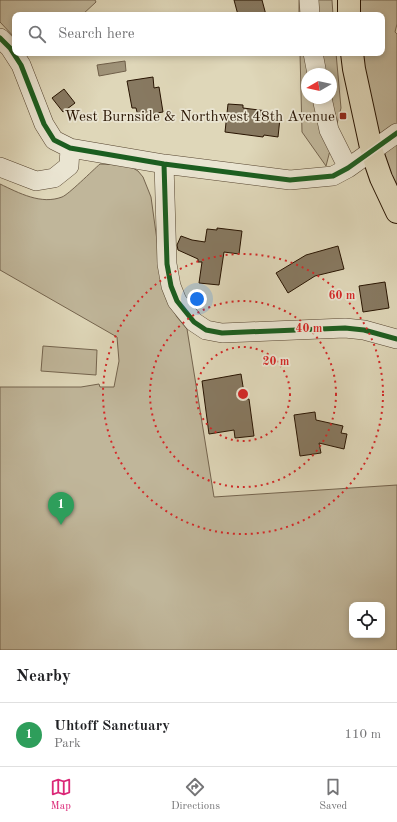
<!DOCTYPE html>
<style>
body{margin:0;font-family:"Old Standard TT",serif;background:#f6f6f6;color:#202124}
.controls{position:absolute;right:12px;bottom:12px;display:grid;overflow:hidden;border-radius:8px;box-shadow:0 2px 6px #0003}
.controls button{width:36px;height:36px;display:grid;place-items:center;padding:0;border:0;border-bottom:1px solid #e0e0e0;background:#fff;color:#202124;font:20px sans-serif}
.compass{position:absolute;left:301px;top:68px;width:36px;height:36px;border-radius:50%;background:#fff;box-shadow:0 2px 6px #0003;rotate:261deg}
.you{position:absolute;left:197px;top:299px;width:14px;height:14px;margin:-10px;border:3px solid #fff;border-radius:50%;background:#1a73e8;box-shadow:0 0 0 6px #1a73e833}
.badge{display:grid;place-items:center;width:26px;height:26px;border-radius:50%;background:#db2777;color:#fff;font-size:13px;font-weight:700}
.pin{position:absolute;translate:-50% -33px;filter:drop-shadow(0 1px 2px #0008)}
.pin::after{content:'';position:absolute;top:21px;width:14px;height:12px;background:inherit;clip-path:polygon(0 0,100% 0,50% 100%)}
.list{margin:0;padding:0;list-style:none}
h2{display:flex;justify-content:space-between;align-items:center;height:52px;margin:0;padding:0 16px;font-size:17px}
h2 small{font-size:13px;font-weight:400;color:#757577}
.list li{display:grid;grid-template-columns:26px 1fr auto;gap:12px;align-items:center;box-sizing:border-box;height:64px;padding:0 16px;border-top:1px solid #e0e0e0}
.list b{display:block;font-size:15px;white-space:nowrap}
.list p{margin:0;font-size:13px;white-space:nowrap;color:#757577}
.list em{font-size:13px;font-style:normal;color:#757577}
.icon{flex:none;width:22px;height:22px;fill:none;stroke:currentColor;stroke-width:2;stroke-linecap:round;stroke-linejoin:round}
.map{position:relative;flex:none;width:397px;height:650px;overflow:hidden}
.search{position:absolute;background:#fff;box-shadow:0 2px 6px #0003;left:12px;right:12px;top:12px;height:44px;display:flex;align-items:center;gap:10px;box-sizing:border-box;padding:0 14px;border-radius:8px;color:#757577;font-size:15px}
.sheet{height:116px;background:#fff}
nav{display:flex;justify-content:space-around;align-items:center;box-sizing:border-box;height:56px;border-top:1px solid #e0e0e0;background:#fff;font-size:11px;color:#757577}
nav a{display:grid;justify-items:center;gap:2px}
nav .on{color:#db2777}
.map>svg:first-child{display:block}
.green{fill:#c0b69a;stroke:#74644e;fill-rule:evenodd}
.water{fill:#a0947a;stroke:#70604a}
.building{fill:#877961;stroke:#271301}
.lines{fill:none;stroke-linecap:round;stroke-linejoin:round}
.minor-casing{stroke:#55442f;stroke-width:20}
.major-casing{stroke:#271301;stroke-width:24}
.minor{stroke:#eae5d2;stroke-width:19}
.major{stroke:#dfd7b9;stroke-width:22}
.cycleway-casing{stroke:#eae5d2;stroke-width:8}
.cycleway{stroke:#1b5e20;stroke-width:5}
.ring{fill:none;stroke:#d62828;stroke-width:2;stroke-dasharray:2 4}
.poi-dot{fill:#8f2418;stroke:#eae5d2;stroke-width:1.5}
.labels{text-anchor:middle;stroke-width:3.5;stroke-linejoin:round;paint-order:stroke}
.poi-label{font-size:15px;fill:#271301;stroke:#eae5d2;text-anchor:end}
.centre{fill:#d62828;stroke:#eae5d2;stroke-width:2}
.ring-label{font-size:12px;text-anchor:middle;font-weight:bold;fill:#d62828;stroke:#eae5d2;stroke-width:3.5;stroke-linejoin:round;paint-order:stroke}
</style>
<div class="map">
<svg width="397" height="650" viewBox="0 0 397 650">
<rect width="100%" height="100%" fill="#dfd7b9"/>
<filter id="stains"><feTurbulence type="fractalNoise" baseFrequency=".005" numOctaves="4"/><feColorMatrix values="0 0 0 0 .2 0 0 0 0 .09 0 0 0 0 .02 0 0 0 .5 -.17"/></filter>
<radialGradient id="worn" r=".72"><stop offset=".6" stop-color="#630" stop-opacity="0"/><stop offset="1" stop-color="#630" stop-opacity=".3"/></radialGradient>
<path class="green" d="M0 0H95L96 2 82 15H15V38L0 22Z
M299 0H332L333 15H299Z
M359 0H397V24L395 32 397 34V187L382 157 361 53H382V15H360Z
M300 53H336L341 108 326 166 302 132ZM307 74H331V98H307Z
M100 164 123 165 131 167 138 171 143 177 151 197 159 255 172 308 177 317 187 329 214 497 397 485V650H0V387H81L99 384 100 387H114L119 361 117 337 0 270V184C19 193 41 205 62 197 68 195 93 170 100 164ZM352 605H382V635H352Z
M43 346 97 350 96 375 41 371Z"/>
<path class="water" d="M125 61 126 71 99 76 97 65Z"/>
<path class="building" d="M234 0H262L266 15H238Z
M153 77 154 88 159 87 163 112 138 116 136 108H132L127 81Z
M64 89 75 103 63 112 52 98Z
M228 104 243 105V108L267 111 266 116 280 118 278 137 264 135 263 137 225 132Z
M217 228 242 231 239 254 224 252 219 285 199 283 202 262H198V259L178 250 177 245 181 236 192 240 205 242 207 229 217 230Z
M338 246 344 269 315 276 288 293 276 273 306 255Z
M385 282 389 308 363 312 359 286Z
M241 374 245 399H249L254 436 235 438 234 430 209 434 202 381Z
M315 412 316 420 343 426 341 433 347 434 344 449 319 443 321 453 300 456 294 415Z"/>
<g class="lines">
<defs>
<path id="minor" d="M309 0 310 15
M0 38 10 48 21 65 44 124 54 140 70 148 164 164 290 180 333 176 348 168 397 133
M313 53 317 74
M322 98 329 130 348 168
M164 164 167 264 171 286 177 301 194 322 206 330 222 333 345 328 364 330 397 339
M0 167 36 181 54 178 69 166 70 148"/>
<path id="major" d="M349 0V15
M352 53 354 69 372 152 381 178 397 212"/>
</defs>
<use href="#minor" class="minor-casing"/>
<use href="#major" class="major-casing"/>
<use href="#minor" class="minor"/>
<use href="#major" class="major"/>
<defs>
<path id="cycleway" d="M0 38 10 48 21 65 44 124 54 140 70 148 164 164 290 180 333 176 348 168 397 133
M164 164 167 264 171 286 177 301 194 322 206 330 222 333 345 328 364 330 397 339"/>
</defs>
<use href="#cycleway" class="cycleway-casing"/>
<use href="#cycleway" class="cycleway"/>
</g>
<g class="ring">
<circle cx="243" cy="394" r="47"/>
<circle cx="243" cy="394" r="93"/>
<circle cx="243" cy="394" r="140"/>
</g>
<rect class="poi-dot" x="339" y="112" width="8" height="8" rx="2"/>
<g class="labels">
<g class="poi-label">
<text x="335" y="121">West Burnside &amp; Northwest 48th Avenue</text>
</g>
</g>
<circle cx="243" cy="394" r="6" class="centre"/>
<g class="ring-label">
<text x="342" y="299">60 m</text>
<text x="309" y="332">40 m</text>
<text x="276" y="365">20 m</text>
</g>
<rect width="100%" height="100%" filter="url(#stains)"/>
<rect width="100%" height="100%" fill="url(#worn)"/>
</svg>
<div class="controls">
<button><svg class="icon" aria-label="locate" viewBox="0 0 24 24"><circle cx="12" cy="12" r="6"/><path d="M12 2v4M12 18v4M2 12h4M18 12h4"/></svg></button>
</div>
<svg class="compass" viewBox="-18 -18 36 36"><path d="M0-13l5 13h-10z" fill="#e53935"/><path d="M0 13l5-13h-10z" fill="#757577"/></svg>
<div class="you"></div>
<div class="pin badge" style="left:61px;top:525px;background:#2e9e5b">1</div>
<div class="search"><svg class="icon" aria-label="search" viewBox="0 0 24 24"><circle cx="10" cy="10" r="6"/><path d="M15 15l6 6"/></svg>Search here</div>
</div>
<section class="sheet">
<h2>Nearby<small></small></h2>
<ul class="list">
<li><span class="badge" style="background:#2e9e5b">1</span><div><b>Uhtoff Sanctuary</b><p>Park</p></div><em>110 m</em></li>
</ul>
</section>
<nav>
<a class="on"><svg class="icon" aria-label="map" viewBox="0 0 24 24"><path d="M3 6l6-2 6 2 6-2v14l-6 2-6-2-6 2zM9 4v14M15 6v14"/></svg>Map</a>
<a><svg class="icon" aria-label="directions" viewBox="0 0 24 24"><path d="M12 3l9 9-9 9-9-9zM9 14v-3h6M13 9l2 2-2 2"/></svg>Directions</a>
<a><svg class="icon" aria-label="saved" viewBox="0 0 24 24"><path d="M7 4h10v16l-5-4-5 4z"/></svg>Saved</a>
</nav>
